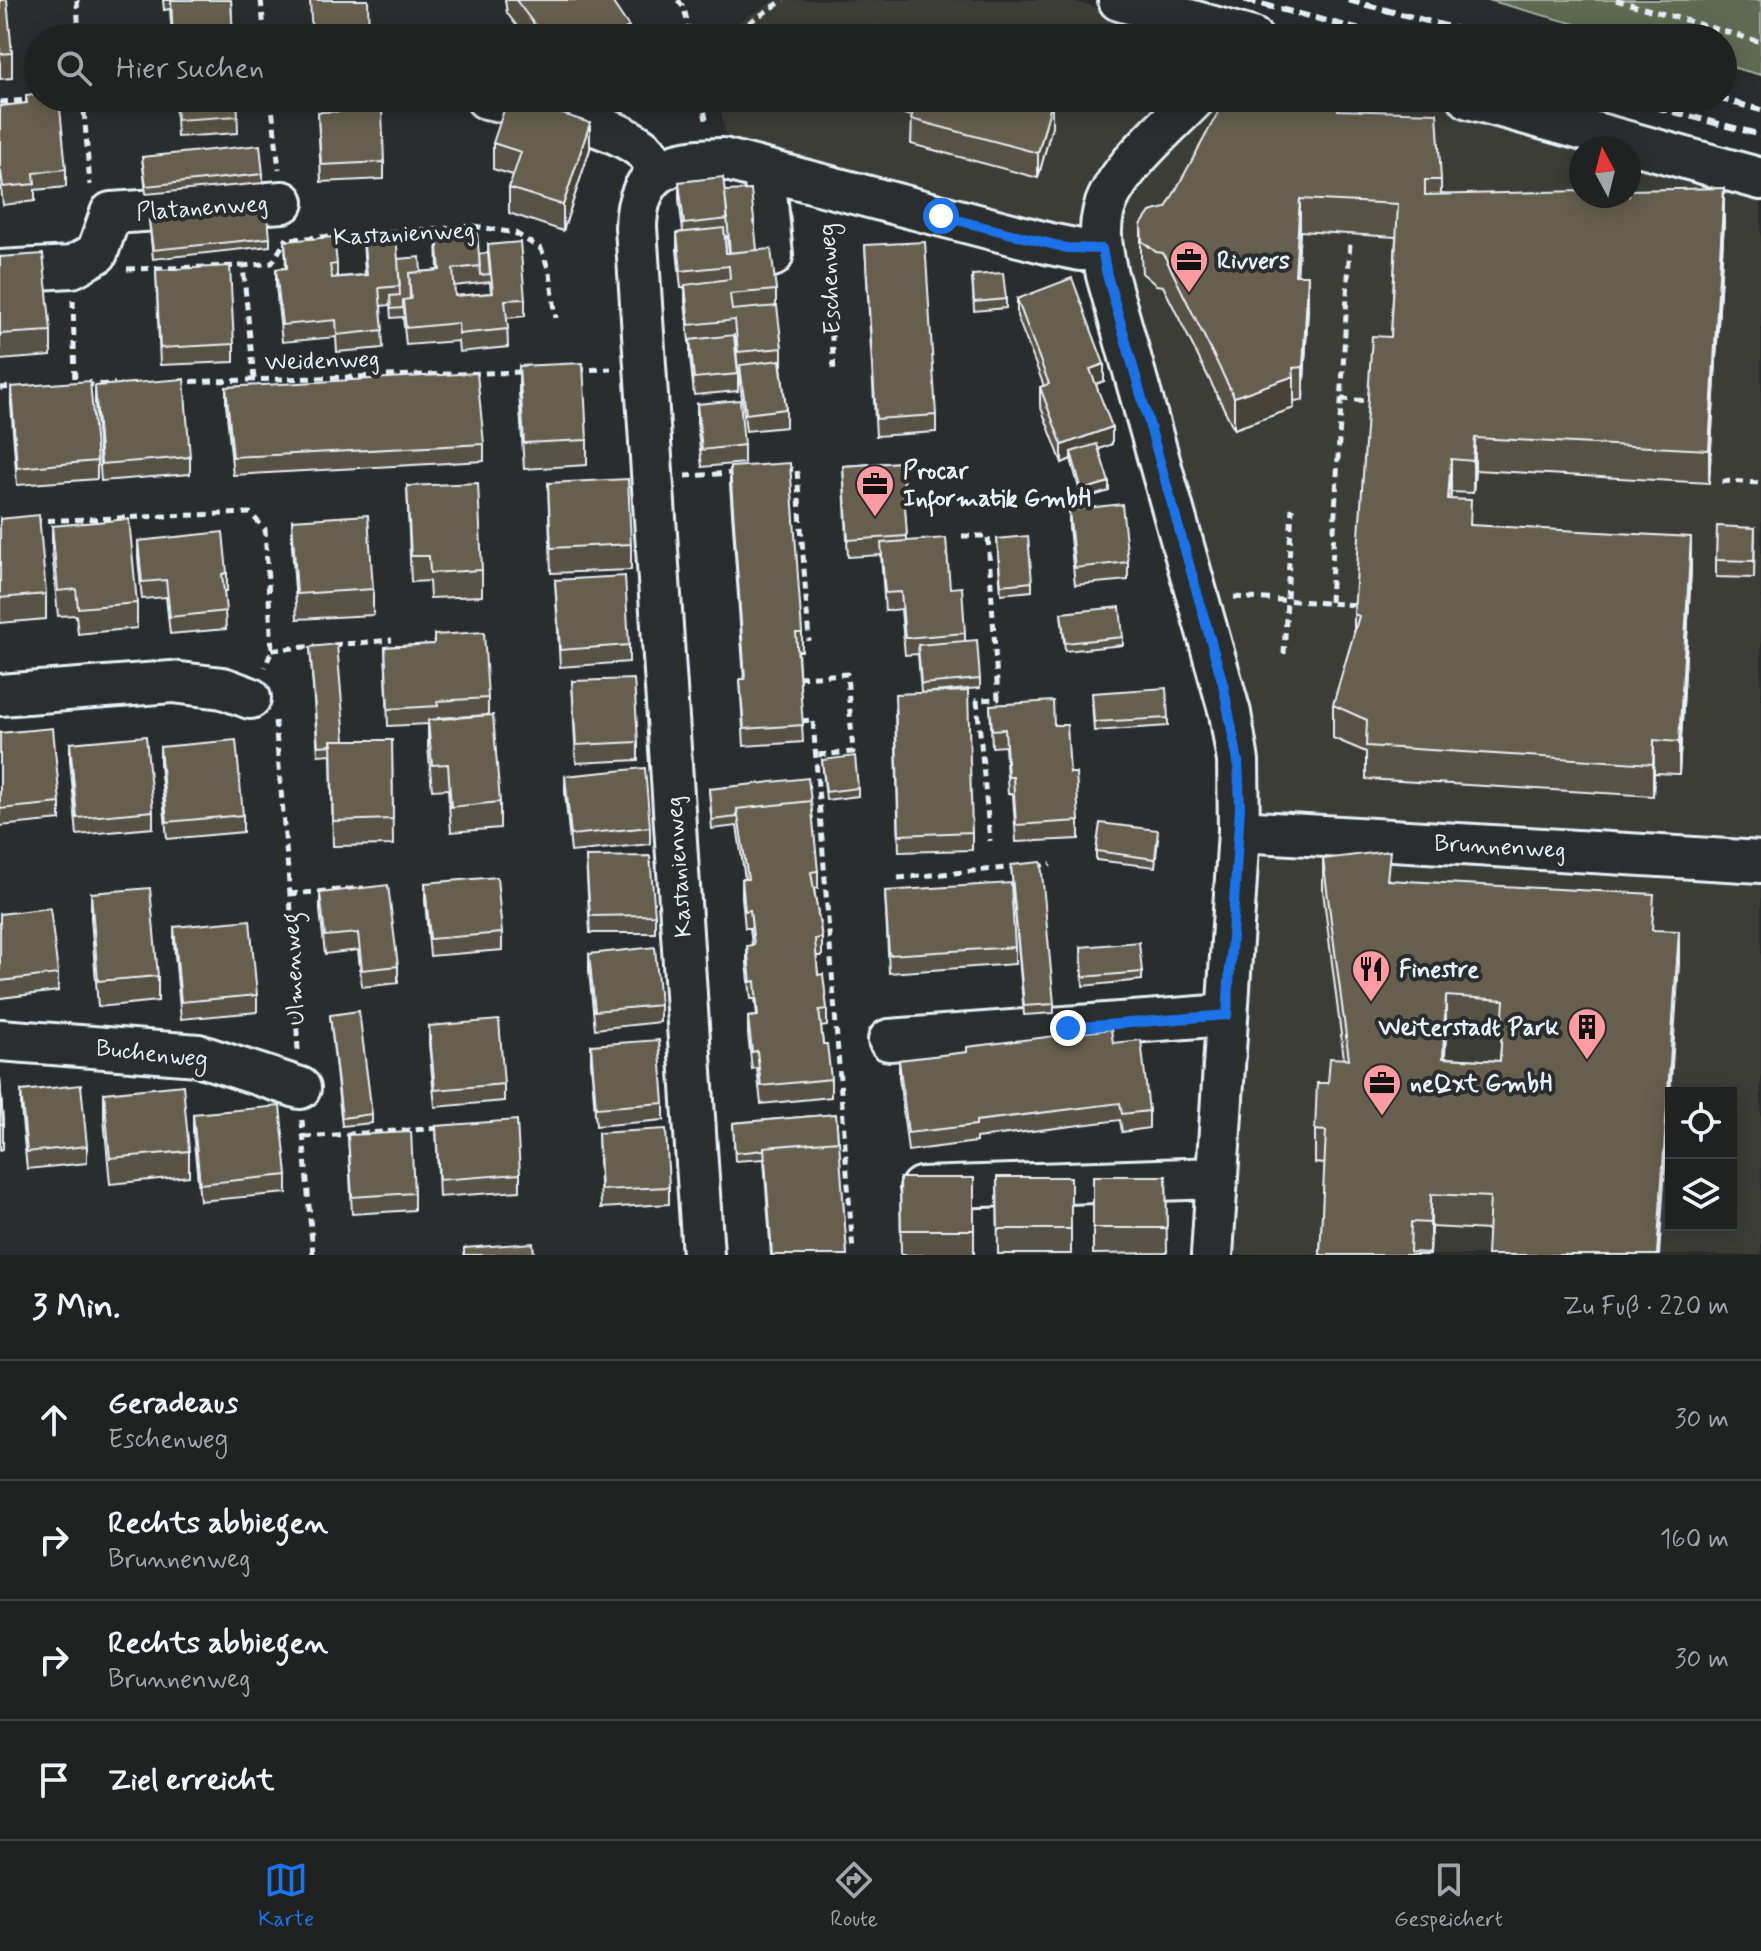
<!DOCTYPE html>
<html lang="de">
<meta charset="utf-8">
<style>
body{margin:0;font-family:Mynerve,sans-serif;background:#2d2f2f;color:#f1f3f6}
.controls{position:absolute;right:24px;bottom:24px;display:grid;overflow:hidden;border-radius:0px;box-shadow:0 4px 20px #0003}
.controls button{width:72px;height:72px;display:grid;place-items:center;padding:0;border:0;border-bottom:2px solid #3d3f40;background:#202222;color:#f1f3f6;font:40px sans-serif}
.compass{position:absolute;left:1569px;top:136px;width:72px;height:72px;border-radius:50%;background:#202222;box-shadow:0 4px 20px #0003;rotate:353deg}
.stop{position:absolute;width:24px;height:24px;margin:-18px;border:6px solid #1a73e8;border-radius:50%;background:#fff}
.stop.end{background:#1a73e8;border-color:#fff;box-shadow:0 2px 8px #0008}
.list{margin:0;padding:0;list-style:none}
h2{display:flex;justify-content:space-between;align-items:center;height:104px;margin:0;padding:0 32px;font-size:34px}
h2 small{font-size:26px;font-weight:400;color:#a2a4a5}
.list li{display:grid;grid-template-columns:52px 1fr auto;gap:24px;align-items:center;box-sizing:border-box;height:120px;padding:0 32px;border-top:2px solid #3d3f40}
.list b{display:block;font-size:30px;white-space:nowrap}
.list p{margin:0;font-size:26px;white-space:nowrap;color:#a2a4a5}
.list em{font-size:26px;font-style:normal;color:#a2a4a5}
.icon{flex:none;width:44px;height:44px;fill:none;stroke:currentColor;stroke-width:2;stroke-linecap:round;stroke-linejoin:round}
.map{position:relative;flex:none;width:1761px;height:1255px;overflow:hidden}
.search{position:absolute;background:#202222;box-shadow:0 4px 20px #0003;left:24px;right:24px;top:24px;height:88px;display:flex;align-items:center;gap:20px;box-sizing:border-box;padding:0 28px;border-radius:44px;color:#a2a4a5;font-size:30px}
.sheet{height:584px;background:#202222}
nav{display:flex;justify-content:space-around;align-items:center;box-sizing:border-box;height:112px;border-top:2px solid #3d3f40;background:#202222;font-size:22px;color:#a2a4a5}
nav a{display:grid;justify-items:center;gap:4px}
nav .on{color:#1a73e8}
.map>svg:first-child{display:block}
.built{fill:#3c3c38;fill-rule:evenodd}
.green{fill:#616b52;stroke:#a4aea5;stroke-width:2}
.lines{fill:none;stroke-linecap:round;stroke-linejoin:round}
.minor-casing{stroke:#e8f1f8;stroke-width:46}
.path{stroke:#e8f1f8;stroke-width:5;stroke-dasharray:8 6;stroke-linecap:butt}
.minor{stroke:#2a2d2e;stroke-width:40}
.rail{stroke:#e8f1f8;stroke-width:6;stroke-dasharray:12 6;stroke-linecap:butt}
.wall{fill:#585144;stroke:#e8f1f8;stroke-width:2;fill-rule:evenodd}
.shaded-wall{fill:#474237;stroke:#e8f1f8;stroke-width:2}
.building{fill:#665e4f;stroke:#e8f1f8;stroke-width:2;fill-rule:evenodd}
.route{stroke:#1a73e8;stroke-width:10}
.labels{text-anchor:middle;stroke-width:8;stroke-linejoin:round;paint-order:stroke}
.street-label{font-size:24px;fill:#e8f1f8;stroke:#2a2d2e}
.poi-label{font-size:24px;font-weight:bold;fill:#e8f1f8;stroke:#2a2d2e;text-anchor:start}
</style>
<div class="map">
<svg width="1761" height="1255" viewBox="0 0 1761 1255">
<rect width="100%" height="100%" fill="#2a2d2e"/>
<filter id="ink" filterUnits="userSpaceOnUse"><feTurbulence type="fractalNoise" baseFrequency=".0125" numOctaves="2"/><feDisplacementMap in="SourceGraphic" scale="16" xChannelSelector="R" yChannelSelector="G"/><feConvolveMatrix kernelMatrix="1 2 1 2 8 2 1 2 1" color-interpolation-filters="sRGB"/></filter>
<g filter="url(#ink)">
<path class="built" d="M776 0H1067L1219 37 710 38Z
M718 98H1170L1094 206 1078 224 1055 233 729 151Z
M1212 98H1414L1598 148H1581V196H1629V156L1761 192V1255H1225L1247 891 1121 271 1116 223 1129 189ZM1671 1093H1731V1225H1671Z"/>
<path class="green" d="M1488 0H1761V75L1723 65V38H1626Z"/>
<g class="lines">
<defs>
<path id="minor" d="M1119 0 1252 38
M486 98C528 107 612 122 645 151 651 157 655 164 660 171
M1195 98C1168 126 1110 175 1103 214 1098 234 1103 255 1107 275L1230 713 1238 761 1239 831 1212 1255
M1469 98 1761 179
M764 170 772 256
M0 271 72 267 97 253 111 213 283 202
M0 695 172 682 223 688 250 698
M1239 831 1761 862
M0 1040 198 1055 300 1088
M889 1040 1227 1015
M921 1188 1217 1178
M703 1255 636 227C637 169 672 159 723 159L1050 244 1080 250 1102 249"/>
</defs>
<use href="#minor" class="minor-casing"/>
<path class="path" d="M77 0 79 38
M261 0 265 38
M678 0 684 8 691 38
M1616 0 1761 42
M725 38 784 0
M83 98 90 185
M271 98 279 169
M702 98 707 125
M53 99 72 98
M0 102 31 100
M825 221 834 372
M292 239 474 226 515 233 541 249 550 273 556 318
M127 269 243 266
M73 300 75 385
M577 370 611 369
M254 379 243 266 272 263 287 238
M177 382 523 372
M85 385 115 384
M0 388 15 387
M1341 399 1370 401
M785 470 797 469 809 641
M685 476 735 473
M1725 484V481L1761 483
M33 521 250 513 265 529 272 650 265 667
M962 536H988L998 699 977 700 990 841
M1234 597 1358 605
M1330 602 1350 242
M333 645 392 640
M272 650 315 646
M1284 654 1292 508
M798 677 847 674 853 752 816 755
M275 721 290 894 298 1051
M801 721 813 720 853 1252
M1036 866 1051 864
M898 878 1018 867
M290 894 364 888
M302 1120 313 1255
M304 1137 442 1128"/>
<use href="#minor" class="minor"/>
<path class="rail" d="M1245 0 1392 38
M1348 0 1491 38
M1621 98 1761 135
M1717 98 1761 110"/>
</g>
<path class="wall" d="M0 0 12 53V78L0 79Z
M163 0H231L233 38H172L170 9 164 10Z
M505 0H611L629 38H526L507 13Z
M26 95 66 169V187L35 190V201L3 205 1 188 0 189V106L26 104Z
M175 98H237L238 133 177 137Z
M863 98H1042L1052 126 1038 178 911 144 912 116 863 104Z
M1304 102 1339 110 1441 180V194L1724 221 1709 483 1475 470 1473 493 1451 492 1450 500 1471 525 1691 570 1679 774 1654 773 1653 796 1366 779V752L1333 738V705L1354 634V614L1391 337 1396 237 1300 231 1297 275 1308 308 1303 400 1294 401V408L1234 429 1163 286 1156 285 1142 273 1141 257V225L1166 208Z
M318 112 384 162V179L321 182Z
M493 143 590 149 563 231 509 213V188L513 175 493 169Z
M142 157 263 174V183L146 194Z
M679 182 725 191 757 250 776 290V306L782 348V365H781L786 409V427L746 431 740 383V369H738L735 337 738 374V391L694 395 690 357V342H689L685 302V288H681L677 250V233L683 232 679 199ZM727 236 729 253H726L725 237Z
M149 220 270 238V246L153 259Z
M363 237 398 259 421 272 438 270 437 237 479 254 488 253V245L525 299V316L507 318 508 347 459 352 458 341 406 345 403 317 391 318 390 305 381 306 383 348 337 352 336 337 282 342 276 286V269L286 268 285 241 337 264V277L365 275ZM490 282 491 293 455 296 454 286Z
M865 245 936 415V432L876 436Z
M0 257 51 331V356L0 360Z
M156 270 234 344V362L160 365Z
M972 275 1006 299V308L974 311Z
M1017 299 1104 381 1096 384 1112 444 1099 449 1109 491 1082 499 1071 459 1062 463 1040 405V387L1044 386 1017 316Z
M519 366 587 440V465L524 469 519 392Z
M95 386 190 457V474L101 481 95 403Z
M11 387 97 461V479L17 485 11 404Z
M226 387 484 444V461L233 475 226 404Z
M697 404 744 445V463L702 467 697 422Z
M902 462 907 541 950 588 965 633V641L980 679V688L921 693 918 654 905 655 901 609 885 611 881 555 848 557 843 466Z
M730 467 802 633V651H798L803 742 744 746 740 679H744L730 485Z
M548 483 631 544V570L551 573Z
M407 486 482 570V596L430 598 429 581 411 582Z
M1069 510 1128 562V580L1075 585 1069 527Z
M0 519 46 594V619L0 623Z
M292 520 373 589V615L297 619 292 546Z
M52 526 137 603V628L78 634 76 615 58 616 52 551Z
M1755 528 1754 578 1716 577V560Z
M997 539 1032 582V591L1001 594Z
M138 541 227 573V591H224L226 629 170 634 166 597 142 599 138 558Z
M555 580 629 645V662L560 667Z
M1061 613 1123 637V645L1065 651Z
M434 635 488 698V715L438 718V719L500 802V828L451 832 448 789 432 790 428 746V724L388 726 385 647 434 644Z
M310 647 345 740H392L393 845 333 846 331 754 318 755Z
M572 681 638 742V760L576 763Z
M1092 701 1168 718V726L1094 731Z
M990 705 1054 725 1070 773 1079 821V839L1016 842 1013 794H1008L1005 746 992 747Z
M895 711 972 832V850L899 852Z
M0 733 60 803V820L0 826Z
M70 743 153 811V828L77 835 70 760Z
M160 747 243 815V832L167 839 160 764Z
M822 760 858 788V796L826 800Z
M565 776 650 827V844L571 852 565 793Z
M709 789 818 871V888L814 889 822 938V956H816L818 975 827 1009V1026L821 1027 823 1044 831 1079V1097L761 1104 757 1068 752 1069 748 1034V1017L757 1016 755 999H751L747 963V946L752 945 750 928H745L742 897V879H745L737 826 712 829Z
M1158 839 1155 867 1096 860V851Z
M586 857 655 915V933H590Z
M1323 859 1390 880 1654 930 1679 964 1489 1230 1431 1227 1430 1255H1320L1325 1164 1315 1163V1130L1328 1083 1344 1059 1323 891ZM1446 1029 1502 1032 1500 1061 1445 1058Z
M1011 865 1054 1004V1013L1024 1015Z
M425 883 502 933V950L430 956 425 901Z
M885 891 1015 947V964L889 973Z
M91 893 158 976V1001L98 1007 91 918Z
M320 893 398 966V983L362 987 358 950 325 954 320 910Z
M0 914 58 974V991L0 998Z
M174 927 257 995V1012L181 1019 174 944Z
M1081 947 1142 972V980L1083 986Z
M589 954 660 1005V1022L595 1029 589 971Z
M330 1015 372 1114V1123L342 1126Z
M429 1026 504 1084V1101L435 1107 429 1044Z
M1113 1043 1149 1111V1128L1122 1132 1120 1120 976 1138V1142L908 1151 899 1077V1060Z
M591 1045 664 1103V1120L596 1126 591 1062Z
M0 1078 3 1124V1149L0 1150Z
M21 1091 87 1146V1163L27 1169 21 1109Z
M104 1093 189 1151V1176L110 1184 104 1118Z
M193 1114 287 1175V1193L200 1201 193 1132Z
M836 1114 847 1255H771L764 1159 735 1161 733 1123Z
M436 1126 520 1174V1191L439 1197Z
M598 1133 669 1187V1204L601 1208Z
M348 1135 414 1193V1210L352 1214Z
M1093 1176H1166L1167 1253 1093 1254Z
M997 1177H1071V1254H998Z
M900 1178H974V1255H901Z"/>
<path class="shaded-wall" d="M629 27V38H611V36Z
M1052 101V126L1038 178V153Z
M590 123V149L563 231V205Z
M1724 188V221L1709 483V450Z
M1300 199V231L1295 307V275Z
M1308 275V308L1303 400V367Z
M1104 364V381L1090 386V369Z
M1294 376V408L1234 429V397Z
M1112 427V444L1073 459 1071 452V459L1062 463V445Z
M1475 438V470L1473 493V461Z
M1451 459V492L1448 532V499Z
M1109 482V491L1082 499V490Z
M1691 537V570L1679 774V742Z
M1654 740V773L1653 796V764Z
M1679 931V964L1659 1255H1657Z
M1446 996V1029L1443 1091V1058Z
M1431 1194V1227L1430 1255V1223Z"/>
<path class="building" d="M0 0H7L12 53 0 54Z
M171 0H231L233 38H173Z
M310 0H368L369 38H312Z
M516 0H611L629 27 611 36 596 38H563L553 36 534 24Z
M877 27 917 38H874Z
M38 94V98H59L66 169 34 173 35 184 3 187 1 171H0V106L27 103 26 95Z
M176 98H237L238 116 177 120Z
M508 98H514L590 123 563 205 509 188 521 152 493 143Z
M917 98H1042L1052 101 1038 153 911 119Z
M1226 98H1296L1304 102 1339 106 1338 110 1437 113 1441 180H1425V195L1581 191V196H1629V190L1724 188 1709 450 1475 438 1473 461 1451 459 1448 499 1471 500 1470 525 1691 537 1679 742 1654 740 1653 764 1366 746 1367 720 1333 705 1359 616 1354 614 1372 336 1391 337 1398 204 1300 199 1295 275H1308L1303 367 1293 368 1294 376 1234 397 1163 253 1156 252 1142 241 1141 225 1150 212 1166 208Z
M382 110 384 162 321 165 318 112Z
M260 145 263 174 146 186 142 157Z
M723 177 728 219 684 224 679 182Z
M751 190 757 250 730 253 725 191Z
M267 208 270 238 153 250 149 220Z
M724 228 726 253 771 249 776 290 730 294 732 310 777 306 782 348 738 352 735 320 689 325 685 285 730 279 729 266 681 271 677 233Z
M477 233 480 266 453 269 455 296 493 293 488 245 520 242 525 299 505 300 508 329 459 334 458 323 406 328 403 300 411 299 409 273 440 270 437 237Z
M396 234 400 286 379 288 383 330 337 335 336 320 282 325 276 269 287 268 285 241 334 237 337 264 330 265 332 278 367 275 363 237Z
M925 242 936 415 876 419 865 245Z
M488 253 490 274 480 275 479 254Z
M43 254 51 331 0 334V257Z
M420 257 421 272 409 273 410 299 403 300V308L391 309 390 296 400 295 398 259Z
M230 266 234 344 160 348 156 270Z
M1003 273 1006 299 974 302 972 275Z
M1072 278 1104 364 1090 369 1112 427 1062 445 1040 387 1049 384 1017 299Z
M734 335 738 374 694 378 690 340Z
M780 360 786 409 746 414 740 365Z
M583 363 587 440 524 443 519 366Z
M477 373 484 444 233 457 226 387Z
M184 379 190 457 101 464 95 386Z
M90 381 97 461 17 468 11 387Z
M740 400 744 445 702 450 697 404Z
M1097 444 1109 482 1082 490 1071 452Z
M902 462 907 536 848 540 843 466Z
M790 463 802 633H796L803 725 744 729 740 679H745L730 467Z
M628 479 631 544 551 548 548 483Z
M478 483 482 570 430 573 429 556H411L407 486Z
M1122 504 1128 562 1075 568 1069 510Z
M39 515 46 594 0 598V519Z
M368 515 373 589 297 594 292 520Z
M129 519 137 603 78 608 76 589 58 591 52 526Z
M1717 526 1755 528 1754 561 1716 560Z
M223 532 227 573 222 574 226 611 170 617 166 580 142 582 138 541Z
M1028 536 1032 582 1001 585 997 539Z
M946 538 950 588 962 587 965 633 905 638 901 592 885 593 881 543Z
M625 576 629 645 560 650 555 580Z
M1120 607 1123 637 1065 643 1061 613Z
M484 632 488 698 437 701 438 706 388 709 385 647 434 644V635Z
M977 640 980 679 921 684 918 645Z
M337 644 345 740H331L332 745 318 746 310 647Z
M634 679 638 742 576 745 572 681Z
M1166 688 1168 718 1094 722 1092 693Z
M968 691 972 832 899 835 895 694Z
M1053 701 1054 725H1067L1070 773H1076L1079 821 1016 825 1013 777H1008L1005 729 992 730 990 705Z
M493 715 500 802 451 807 448 764 432 765 428 720Z
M53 728 60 803 0 809V733Z
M146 736 153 811 77 818 70 743Z
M236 740 243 815 167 822 160 747Z
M331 740H392L393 819 333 821Z
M855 756 858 788 826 792 822 760Z
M645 768 650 827 571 835 565 776Z
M808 778 811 801 737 809V817L712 820 709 789Z
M811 801 818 871 811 872 822 938 815 939 818 975 823 974 827 1009 819 1010 823 1044H827L831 1079 761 1086 757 1051 752 1052 748 1017 758 1016 755 981 751 982 747 946 754 945 750 910 745 911 742 879H748L737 809Z
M1100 823 1158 830 1155 859 1096 851Z
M1390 851 1387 880 1654 894 1652 930 1679 931 1657 1255H1487L1490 1197 1431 1194 1430 1223 1411 1222 1410 1252 1429 1253V1255H1320L1326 1131 1315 1130 1317 1083H1328L1330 1058 1349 1059 1323 859ZM1446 996 1504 1000 1500 1061 1443 1058Z
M650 856 655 915 590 916 586 857Z
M1041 862 1054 1004 1024 1006 1011 865Z
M497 877 502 933 430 939 425 883Z
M1011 883 1015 947 889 955 885 891Z
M388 885 398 966 362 970 358 933 325 936 320 893Z
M150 888 158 976 98 981 91 893Z
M50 908 58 974 0 981V914Z
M250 920 257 995 181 1002 174 927Z
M1139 942 1142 972 1083 977 1081 947Z
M655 947 660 1005 595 1011 589 954Z
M359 1011 372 1114 342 1118 330 1015Z
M499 1020 504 1084 435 1090 429 1026Z
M1111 1029 1113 1043 1141 1040 1149 1111 1122 1114 1120 1103 976 1121V1125L908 1133 899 1060 967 1052V1047Z
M659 1040 664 1103 596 1108 591 1045Z
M0 1078 3 1124H0Z
M81 1085 87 1146 27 1152 21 1091Z
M183 1085 189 1151 110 1158 104 1093Z
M280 1106 287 1175 200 1184 193 1114Z
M836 1114 838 1141 764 1147V1150L735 1153 733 1123Z
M517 1120 520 1174 439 1180 436 1126Z
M666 1129 669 1187 601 1190 598 1133Z
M411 1132 414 1193 352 1197 348 1135Z
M839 1141 847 1255H772L764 1147Z
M1093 1176H1166L1167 1228H1093Z
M997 1177H1071V1229H998Z
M900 1178H974V1230H901Z
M533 1243 534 1255H464V1248Z"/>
</g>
<g class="lines" filter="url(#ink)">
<path class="route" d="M941 216 1067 248 1102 249 1107 275 1223 684 1238 761 1240 807 1227 1015 1068 1028"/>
</g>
<defs>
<symbol id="office-pin" viewBox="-11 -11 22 30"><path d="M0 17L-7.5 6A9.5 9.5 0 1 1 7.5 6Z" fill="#ff9aa2" stroke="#2a2d2e"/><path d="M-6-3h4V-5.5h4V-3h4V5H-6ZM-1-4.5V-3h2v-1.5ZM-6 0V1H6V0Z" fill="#111"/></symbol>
<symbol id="restaurant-pin" viewBox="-11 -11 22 30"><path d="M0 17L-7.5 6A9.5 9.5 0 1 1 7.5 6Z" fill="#ff9aa2" stroke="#2a2d2e"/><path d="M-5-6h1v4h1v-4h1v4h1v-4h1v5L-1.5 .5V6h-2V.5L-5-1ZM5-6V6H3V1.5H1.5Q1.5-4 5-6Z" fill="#111"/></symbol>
<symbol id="building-pin" viewBox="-11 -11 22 30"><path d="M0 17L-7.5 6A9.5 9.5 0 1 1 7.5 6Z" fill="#ff9aa2" stroke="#2a2d2e"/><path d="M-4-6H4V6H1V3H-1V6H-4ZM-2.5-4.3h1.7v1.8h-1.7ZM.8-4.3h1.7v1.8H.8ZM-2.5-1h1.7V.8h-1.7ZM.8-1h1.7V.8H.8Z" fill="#111"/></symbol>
</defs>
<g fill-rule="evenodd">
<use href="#office-pin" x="1167" y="238" width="44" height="60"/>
<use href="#office-pin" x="853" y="462" width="44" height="60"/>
<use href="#restaurant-pin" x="1349" y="947" width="44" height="60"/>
<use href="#building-pin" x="1565" y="1005" width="44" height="60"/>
<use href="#office-pin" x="1360" y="1061" width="44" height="60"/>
</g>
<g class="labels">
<g class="street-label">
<text transform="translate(202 207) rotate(-4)" y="8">Platanenweg</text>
<text transform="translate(404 233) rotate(-3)" y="8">Kastanienweg</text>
<text transform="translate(829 279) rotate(-93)" y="8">Eschenweg</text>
<text transform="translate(322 360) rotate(-2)" y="8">Weidenweg</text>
<text transform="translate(1500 846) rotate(3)" y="8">Brunnenweg</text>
<text transform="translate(678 867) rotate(-94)" y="8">Kastanienweg</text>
<text transform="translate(293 969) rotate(-93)" y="8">Ulmenweg</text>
<text transform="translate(152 1053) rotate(6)" y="8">Buchenweg</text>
</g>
<g class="poi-label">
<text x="1217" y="268">Rivvers</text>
<text x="903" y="478">Procar<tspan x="903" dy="28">Informatik GmbH</tspan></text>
<text x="1399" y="977">Finestre</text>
<text x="1559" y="1035" text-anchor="end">Weiterstadt Park</text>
<text x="1410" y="1091">neQxt GmbH</text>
</g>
</g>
</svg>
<div class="controls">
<button><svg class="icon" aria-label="locate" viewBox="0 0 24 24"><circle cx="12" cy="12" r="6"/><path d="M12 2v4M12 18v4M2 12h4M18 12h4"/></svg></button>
<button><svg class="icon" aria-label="layers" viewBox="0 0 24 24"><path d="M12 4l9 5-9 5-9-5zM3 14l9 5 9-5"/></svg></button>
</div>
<svg class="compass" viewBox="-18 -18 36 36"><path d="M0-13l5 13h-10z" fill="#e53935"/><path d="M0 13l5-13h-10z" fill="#a2a4a5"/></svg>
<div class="stop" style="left:941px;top:216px"></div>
<div class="stop end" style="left:1068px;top:1028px"></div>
<div class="search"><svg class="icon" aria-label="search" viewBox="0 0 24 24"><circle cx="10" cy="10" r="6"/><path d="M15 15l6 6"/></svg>Hier suchen</div>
</div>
<section class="sheet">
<h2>3 Min.<small>Zu Fuß · 220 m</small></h2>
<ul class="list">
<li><svg class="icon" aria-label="ahead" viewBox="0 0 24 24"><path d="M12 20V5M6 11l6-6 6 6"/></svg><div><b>Geradeaus</b><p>Eschenweg</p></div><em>30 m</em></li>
<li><svg class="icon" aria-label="right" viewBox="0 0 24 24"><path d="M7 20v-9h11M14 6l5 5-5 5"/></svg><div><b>Rechts abbiegen</b><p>Brunnenweg</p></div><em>160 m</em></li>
<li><svg class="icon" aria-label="right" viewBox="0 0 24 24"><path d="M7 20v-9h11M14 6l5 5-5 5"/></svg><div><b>Rechts abbiegen</b><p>Brunnenweg</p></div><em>30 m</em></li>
<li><svg class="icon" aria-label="arrive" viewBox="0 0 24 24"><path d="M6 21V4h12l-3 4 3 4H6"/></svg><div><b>Ziel erreicht</b></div></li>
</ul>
</section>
<nav>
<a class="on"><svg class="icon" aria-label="map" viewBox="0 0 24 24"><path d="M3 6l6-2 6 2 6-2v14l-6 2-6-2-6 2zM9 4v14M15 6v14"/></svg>Karte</a>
<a><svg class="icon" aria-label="directions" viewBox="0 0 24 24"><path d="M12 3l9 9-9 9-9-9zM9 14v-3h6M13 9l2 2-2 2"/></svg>Route</a>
<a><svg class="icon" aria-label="saved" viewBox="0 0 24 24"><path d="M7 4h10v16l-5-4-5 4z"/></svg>Gespeichert</a>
</nav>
